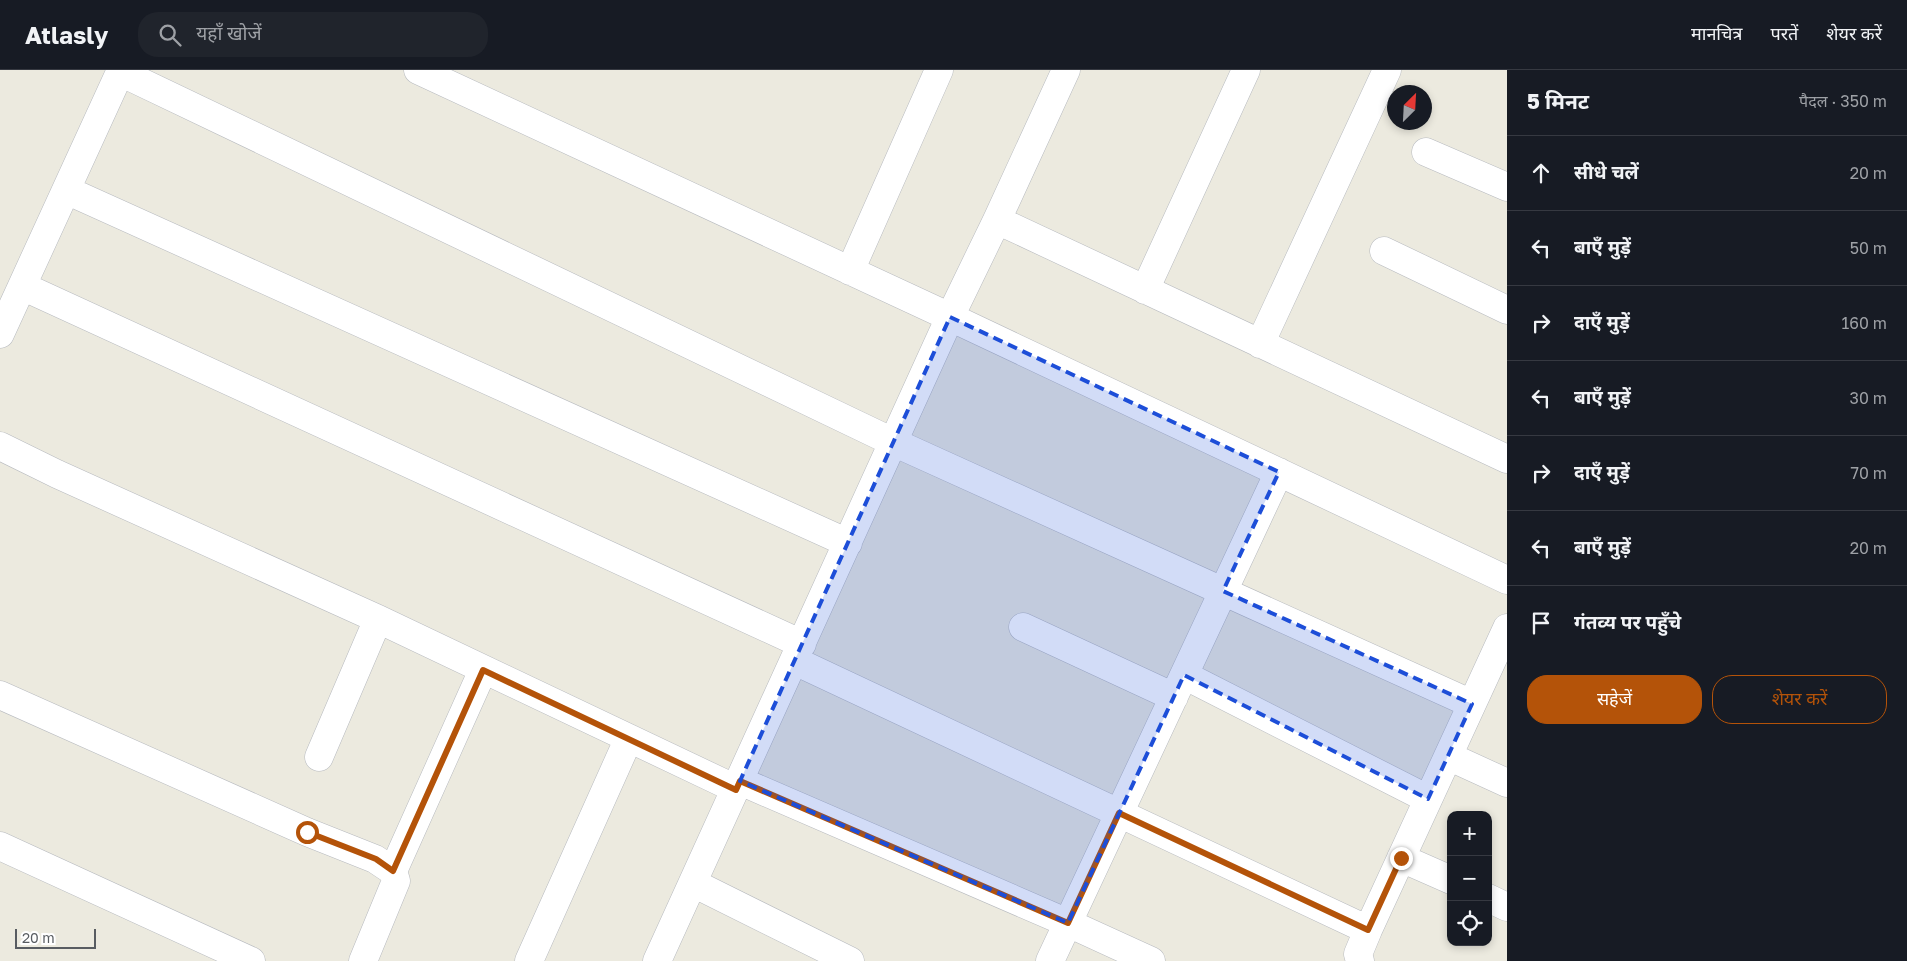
<!DOCTYPE html>
<html lang="hi">
<meta charset="utf-8">
<style>
body{margin:0;font-family:"Golos Text","Noto Sans Devanagari",sans-serif;background:#20242c;color:#f1f3f6}
.controls{position:absolute;right:15px;bottom:15px;display:grid;overflow:hidden;border-radius:10px;box-shadow:0 2px 8px #0003}
.controls button{width:45px;height:45px;display:grid;place-items:center;padding:0;border:0;border-bottom:1px solid #363941;background:#171b24;color:#f1f3f6;font:25px sans-serif}
.compass{position:absolute;left:1387px;top:15px;width:45px;height:45px;border-radius:50%;background:#171b24;box-shadow:0 2px 8px #0003;rotate:24deg}
.scale{position:absolute;left:15px;bottom:12px;width:81px;box-sizing:border-box;padding-left:5px;border:2px solid #585c61;border-top:0;font-size:14px;line-height:18px;white-space:nowrap;color:#585c61;-webkit-text-stroke:4px #fff;paint-order:stroke}
.stop{position:absolute;width:15px;height:15px;margin:-11px;border:4px solid #b45309;border-radius:50%;background:#fff}
.stop.end{background:#b45309;border-color:#fff;box-shadow:0 1px 5px #0008}
.list{margin:0;padding:0;list-style:none}
h2{display:flex;justify-content:space-between;align-items:center;height:65px;margin:0;padding:0 20px;font-size:21px}
h2 small{font-size:16px;font-weight:400;color:#9ea1a6}
.list li{display:grid;grid-template-columns:32px 1fr auto;gap:15px;align-items:center;box-sizing:border-box;height:75px;padding:0 20px;border-top:1px solid #363941}
.list b{display:block;font-size:19px;white-space:nowrap}
.list em{font-size:16px;font-style:normal;color:#9ea1a6}
.actions{display:flex;gap:10px;padding:15px 20px}
.actions a{flex:1;padding:11px 0;border:1px solid #b45309;border-radius:20px;text-align:center;font-size:18px;color:#b45309}
.actions .main{background:#b45309;color:#fff}
.icon{flex:none;width:28px;height:28px;fill:none;stroke:currentColor;stroke-width:2;stroke-linecap:round;stroke-linejoin:round}
.map{position:relative;flex:none;width:1507px;height:891px;overflow:hidden}
header{display:flex;align-items:center;gap:30px;box-sizing:border-box;height:70px;padding:0 25px;background:#171b24;border-bottom:1px solid #363941}
header strong{font-size:24px}
nav{display:flex;gap:28px;margin-inline-start:auto;font-size:18px}
.search{width:350px;height:45px;background:#20242c;display:flex;align-items:center;gap:12px;box-sizing:border-box;padding:0 18px;border-radius:20px;color:#9ea1a6;font-size:19px}
main{display:flex}
aside{flex:1;background:#171b24}
.map>svg:first-child{display:block}
.lines{fill:none;stroke-linecap:round;stroke-linejoin:round}
.minor-casing{stroke:#b7babf;stroke-width:29}
.minor{stroke:#fff;stroke-width:28}
.route{stroke:#b45309;stroke-width:6}
.marked{fill:#1d4ed8;fill-opacity:0.2;stroke:#1d4ed8;stroke-width:4;stroke-dasharray:10 6;stroke-linejoin:round}
</style>
<header>
<strong>Atlasly</strong>
<div class="search"><svg class="icon" aria-label="search" viewBox="0 0 24 24"><circle cx="10" cy="10" r="6"/><path d="M15 15l6 6"/></svg>यहाँ खोजें</div>
<nav><a>मानचित्र</a><a>परतें</a><a>शेयर करें</a></nav>
</header>
<main>
<div class="map">
<svg width="1507" height="891" viewBox="0 0 1507 891">
<rect width="100%" height="100%" fill="#eceadf"/>
<g class="lines">
<defs>
<path id="minor" d="M418 0 950 247 1507 510
M120 2 893 372 1472 634
M1426 82 1507 117
M66 120 848 473
M997 150 1507 389
M1384 181 1507 240
M850 201 939 0
M22 216 802 574
M1145 220 1246 0
M0 264 121 0
M1260 274 1387 0
M0 376 57 404 378 549 736 719
M1023 557 1174 627
M795 591 1368 860
M1184 605 1428 729
M0 625 307 762 375 789 393 801 396 811 363 891
M1448 686 1507 713
M319 687 378 549
M740 711 1068 853 1151 891
M0 776 251 891
M1401 788 1451 810
M393 801 483 600
M693 813 850 891
M1488 828 1507 837
M529 891 628 670
M657 891 950 247 997 150 1066 0
M1050 891 1279 402
M1360 891 1358 884 1368 860 1507 558"/>
</defs>
<use href="#minor" class="minor-casing"/>
<use href="#minor" class="minor"/>
</g>
<g class="lines">
<path class="route" d="M307 762 376 789 393 801 483 600 736 720 740 711 1068 853 1119 743 1368 860 1401 788"/>
</g>
<path class="marked" d="M950 247 1279 402 1223 521 1472 634 1428 729 1184 605 1068 853 740 711Z"/>
</svg>
<div class="controls">
<button>+</button>
<button>−</button>
<button><svg class="icon" aria-label="locate" viewBox="0 0 24 24"><circle cx="12" cy="12" r="6"/><path d="M12 2v4M12 18v4M2 12h4M18 12h4"/></svg></button>
</div>
<svg class="compass" viewBox="-18 -18 36 36"><path d="M0-13l5 13h-10z" fill="#e53935"/><path d="M0 13l5-13h-10z" fill="#9ea1a6"/></svg>
<div class="scale">20 m</div>
<div class="stop" style="left:307px;top:762px"></div>
<div class="stop end" style="left:1401px;top:788px"></div>
</div>
<aside>
<h2>5 मिनट<small>पैदल · 350 m</small></h2>
<ul class="list">
<li><svg class="icon" aria-label="ahead" viewBox="0 0 24 24"><path d="M12 20V5M6 11l6-6 6 6"/></svg><div><b>सीधे चलें</b></div><em>20 m</em></li>
<li><svg class="icon" aria-label="left" viewBox="0 0 24 24"><path d="M17 20v-9H6M10 6l-5 5 5 5"/></svg><div><b>बाएँ मुड़ें</b></div><em>50 m</em></li>
<li><svg class="icon" aria-label="right" viewBox="0 0 24 24"><path d="M7 20v-9h11M14 6l5 5-5 5"/></svg><div><b>दाएँ मुड़ें</b></div><em>160 m</em></li>
<li><svg class="icon" aria-label="left" viewBox="0 0 24 24"><path d="M17 20v-9H6M10 6l-5 5 5 5"/></svg><div><b>बाएँ मुड़ें</b></div><em>30 m</em></li>
<li><svg class="icon" aria-label="right" viewBox="0 0 24 24"><path d="M7 20v-9h11M14 6l5 5-5 5"/></svg><div><b>दाएँ मुड़ें</b></div><em>70 m</em></li>
<li><svg class="icon" aria-label="left" viewBox="0 0 24 24"><path d="M17 20v-9H6M10 6l-5 5 5 5"/></svg><div><b>बाएँ मुड़ें</b></div><em>20 m</em></li>
<li><svg class="icon" aria-label="arrive" viewBox="0 0 24 24"><path d="M6 21V4h12l-3 4 3 4H6"/></svg><div><b>गंतव्य पर पहुँचे</b></div></li>
</ul>
<div class="actions"><a class="main">सहेजें</a><a>शेयर करें</a></div>
</aside>
</main>
